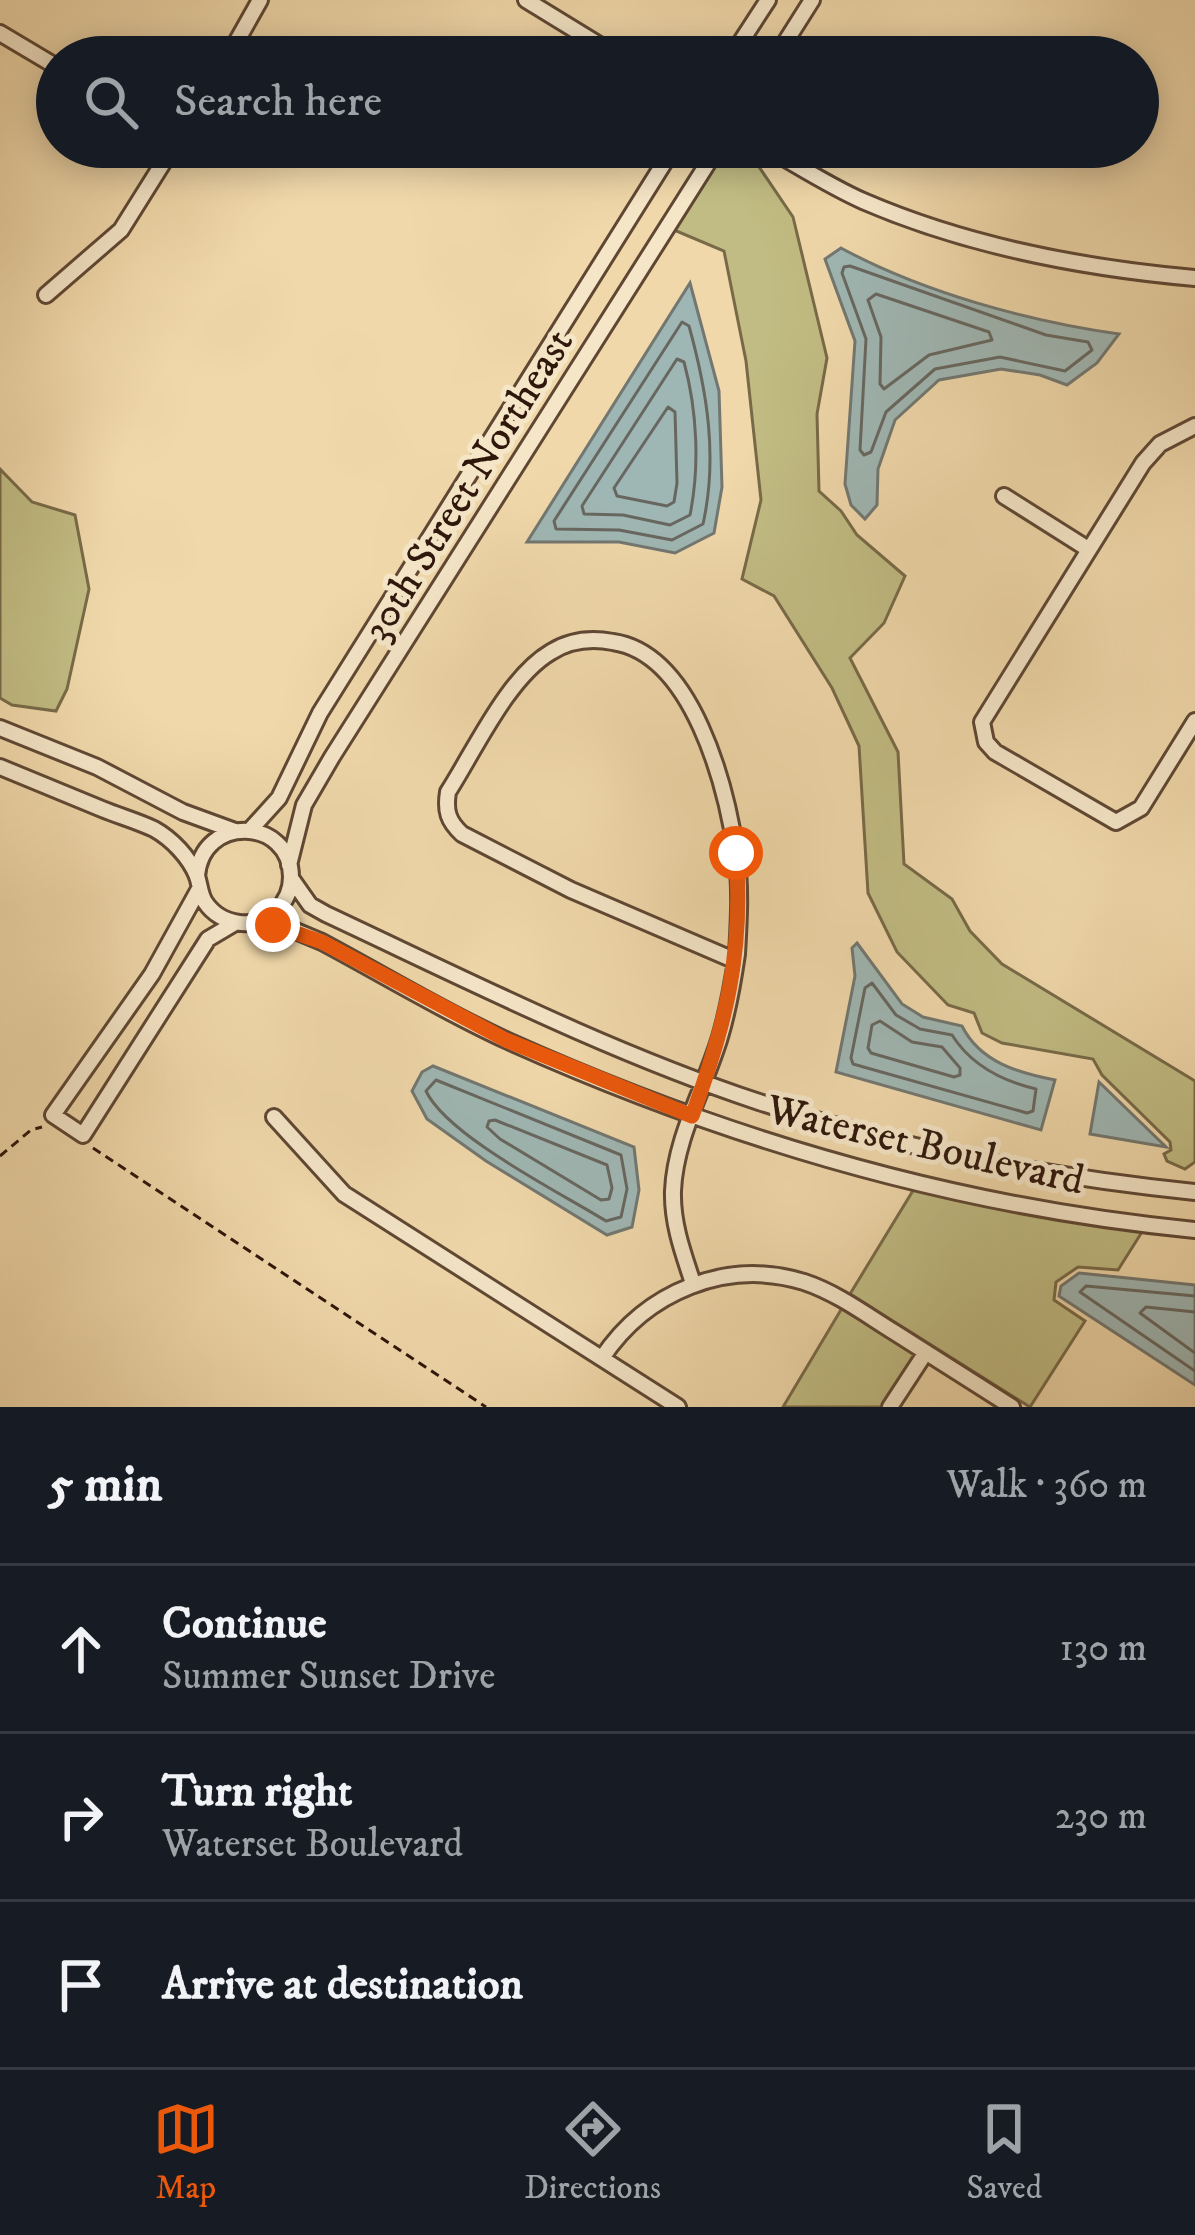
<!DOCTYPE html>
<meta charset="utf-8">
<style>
body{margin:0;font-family:"IM FELL DW Pica",serif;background:#242831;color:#f1f3f6}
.stop{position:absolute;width:36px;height:36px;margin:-27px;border:9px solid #ea580c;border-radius:50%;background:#fff}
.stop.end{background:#ea580c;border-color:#fff;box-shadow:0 3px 12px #0008}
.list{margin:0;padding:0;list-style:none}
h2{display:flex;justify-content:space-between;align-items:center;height:156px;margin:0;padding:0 48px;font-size:51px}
h2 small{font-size:39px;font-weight:400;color:#9ea1a6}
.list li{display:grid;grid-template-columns:78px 1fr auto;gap:36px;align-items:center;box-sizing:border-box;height:168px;padding:0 48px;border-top:3px solid #363941}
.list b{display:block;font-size:45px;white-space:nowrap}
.list p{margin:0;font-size:39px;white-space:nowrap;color:#9ea1a6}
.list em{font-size:39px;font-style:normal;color:#9ea1a6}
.icon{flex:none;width:66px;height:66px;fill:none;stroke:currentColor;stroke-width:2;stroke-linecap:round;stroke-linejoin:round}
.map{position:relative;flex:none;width:1195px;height:1407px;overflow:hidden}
.search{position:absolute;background:#171b24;box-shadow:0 6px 30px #0003;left:36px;right:36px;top:36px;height:132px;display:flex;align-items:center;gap:30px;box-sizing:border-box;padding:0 42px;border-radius:66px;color:#9ea1a6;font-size:45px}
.sheet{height:660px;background:#171b24}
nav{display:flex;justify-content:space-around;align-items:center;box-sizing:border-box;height:168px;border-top:3px solid #363941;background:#171b24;font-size:33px;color:#9ea1a6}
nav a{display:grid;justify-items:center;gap:6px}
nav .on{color:#ea580c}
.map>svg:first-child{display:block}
.green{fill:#c1bc83;stroke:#786a48;stroke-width:3}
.water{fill:#9fb7b4;stroke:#727771;stroke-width:3}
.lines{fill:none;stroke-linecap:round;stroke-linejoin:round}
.shore{stroke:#676760;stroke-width:3}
.minor-casing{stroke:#5f4734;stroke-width:20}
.path{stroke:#2f170c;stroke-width:3;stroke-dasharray:9 6;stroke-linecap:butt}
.minor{stroke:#f5e6c8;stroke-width:14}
.route{stroke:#ea580c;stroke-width:15}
.labels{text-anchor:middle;stroke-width:10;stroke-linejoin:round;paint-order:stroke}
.street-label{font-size:42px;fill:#2f170c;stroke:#f5e6c8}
</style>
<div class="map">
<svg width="1195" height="1407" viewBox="0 0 1195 1407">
<rect width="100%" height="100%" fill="#f0d8aa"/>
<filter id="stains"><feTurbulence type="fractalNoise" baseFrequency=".00167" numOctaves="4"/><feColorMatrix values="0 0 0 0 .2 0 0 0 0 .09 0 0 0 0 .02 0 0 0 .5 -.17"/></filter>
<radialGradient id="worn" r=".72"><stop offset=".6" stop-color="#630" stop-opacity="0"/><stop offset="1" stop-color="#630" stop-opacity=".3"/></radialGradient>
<path class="green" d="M726 147 753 158 793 217 827 358 817 414 819 491 841 511 857 535 905 576 884 623 850 658 898 752 904 864 952 899 970 931 1002 964 1195 1081V1162L1185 1169 1167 1161 1164 1154 1171 1150 1170 1142 1102 1075 1093 1059 1002 1043 982 1033 974 1013 948 1005 897 952 868 893 859 746 832 688 774 596 742 579 761 500 746 361 724 251 674 230Z
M0 469 32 502 75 515 89 589 67 689 56 711 12 705 0 698Z
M914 1189 1040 1216 1142 1232 1118 1270 1078 1267 1056 1282 1054 1300 1085 1321 1030 1407 850 1294Z
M842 1308 916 1355 882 1407H783Z"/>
<path class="water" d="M841 248C922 292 1027 321 1119 334L1097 363 1067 385 1040 375 1001 369 939 380 895 420 878 469 877 505 865 519 851 505 845 484 855 341 825 259Z
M690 283 719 391 722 487 714 533 675 553 619 542H527Z
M857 943 902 1004 923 1017 962 1026C980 1062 1018 1073 1055 1080L1041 1130 836 1072 855 976 852 948Z
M433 1066 634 1147 639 1190 632 1227 607 1235 486 1161 427 1119 412 1091 422 1072Z
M1099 1082 1166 1147 1090 1134Z
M1079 1273 1195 1285V1385L1059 1296 1061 1286Z"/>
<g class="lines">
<path class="shore" d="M850 266 1046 335 1088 342 1092 350 1065 371 1000 357 935 369 886 412 871 452 864 455 860 450 866 339 842 273 844 267Z
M876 294 989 332 992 340 929 355 884 389 880 384 881 337 868 300Z
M682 322 689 326C707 391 718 457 703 524L672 540 619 530 556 529 554 521Z
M677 359 684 362C697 410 700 466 690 515L670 525 623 515 584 514 582 506Z
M668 407 675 412 677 483 674 502 667 506 617 496 614 488Z
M872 983 896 1015 920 1029 952 1035C971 1065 1002 1081 1036 1089L1033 1111 1027 1113 853 1064 851 1058 865 988Z
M880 1021 912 1042 942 1047 960 1068V1075L954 1077 871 1053 868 1048 872 1025Z
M436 1080 621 1155 627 1189 621 1217 606 1221C561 1193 447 1136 426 1091Z
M495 1120 607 1165 612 1188 609 1199 601 1200 500 1139 487 1127 489 1121Z
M1195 1296 1086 1286 1080 1292 1195 1371
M1195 1312 1146 1307 1140 1313 1195 1353"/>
<defs>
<path id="minor" d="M526 0 619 57
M0 33 57 67
M228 57 260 0
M731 57 768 0
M776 57 812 0
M765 147C797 165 829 186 863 201 967 246 1082 268 1195 278
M46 295 121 230 173 147
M1195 426 1160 444 1143 463 982 722 986 742 995 752 1116 822 1141 808 1195 721
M1004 496 1088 549
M0 728 97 767 183 812 235 831
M0 767C34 781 68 795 102 809 119 816 137 821 154 829 172 839 189 857 197 876 200 885 200 894 205 902 221 926 256 931 277 910 286 901 291 889 291 877 291 817 201 814 197 877
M250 830 279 798 320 713 674 147
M289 865 304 805 332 757 718 147
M291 878 310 905 326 914C469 981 609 1052 759 1102 900 1149 1048 1177 1195 1192
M199 889 152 974 53 1115 83 1135 208 939 235 923
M253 923 291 929 322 942C384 975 444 1012 508 1041 726 1139 957 1207 1195 1230
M274 1117 344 1194 678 1407
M693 1283C683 1253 672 1223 673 1191 675 1138 705 1087 720 1037 728 1010 733 982 737 954 739 920 741 886 736 853 726 786 693 654 613 642 592 638 570 640 551 652 508 677 475 750 448 792 445 811 448 821 462 834L571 890 736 961
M602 1358C646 1292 726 1258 804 1282 837 1293 865 1314 894 1332 933 1357 972 1382 1012 1407
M890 1407 926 1352"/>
</defs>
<use href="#minor" class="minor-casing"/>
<path class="path" d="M93 1148 486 1407
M0 1156 31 1130 42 1127"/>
<use href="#minor" class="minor"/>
</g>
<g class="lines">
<path class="route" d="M273 925 322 942 506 1040 692 1116C726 1024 744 951 736 853"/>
</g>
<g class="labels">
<g class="street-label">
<text transform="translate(466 484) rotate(-58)" y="15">30th Street Northeast</text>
<text transform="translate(926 1143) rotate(13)" y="15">Waterset Boulevard</text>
</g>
</g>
<rect width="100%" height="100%" filter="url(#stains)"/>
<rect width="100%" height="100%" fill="url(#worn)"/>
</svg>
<div class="stop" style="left:736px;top:853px"></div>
<div class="stop end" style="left:273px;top:925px"></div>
<div class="search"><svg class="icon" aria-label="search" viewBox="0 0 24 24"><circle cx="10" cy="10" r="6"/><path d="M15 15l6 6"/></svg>Search here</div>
</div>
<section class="sheet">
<h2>5 min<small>Walk · 360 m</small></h2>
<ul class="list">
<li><svg class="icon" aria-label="ahead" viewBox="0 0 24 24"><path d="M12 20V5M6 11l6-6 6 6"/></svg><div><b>Continue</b><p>Summer Sunset Drive</p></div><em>130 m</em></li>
<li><svg class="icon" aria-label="right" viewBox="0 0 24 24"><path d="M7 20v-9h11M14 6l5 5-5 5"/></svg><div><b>Turn right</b><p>Waterset Boulevard</p></div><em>230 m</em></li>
<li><svg class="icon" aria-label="arrive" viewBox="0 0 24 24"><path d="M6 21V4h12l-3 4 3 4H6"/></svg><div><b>Arrive at destination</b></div></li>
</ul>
</section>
<nav>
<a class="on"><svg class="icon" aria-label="map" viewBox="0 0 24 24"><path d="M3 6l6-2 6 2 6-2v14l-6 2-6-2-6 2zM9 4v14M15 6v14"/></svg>Map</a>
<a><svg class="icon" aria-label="directions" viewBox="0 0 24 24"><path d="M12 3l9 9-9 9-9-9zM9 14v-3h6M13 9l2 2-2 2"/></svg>Directions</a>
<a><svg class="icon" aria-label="saved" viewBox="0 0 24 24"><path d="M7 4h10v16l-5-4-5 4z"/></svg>Saved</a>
</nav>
